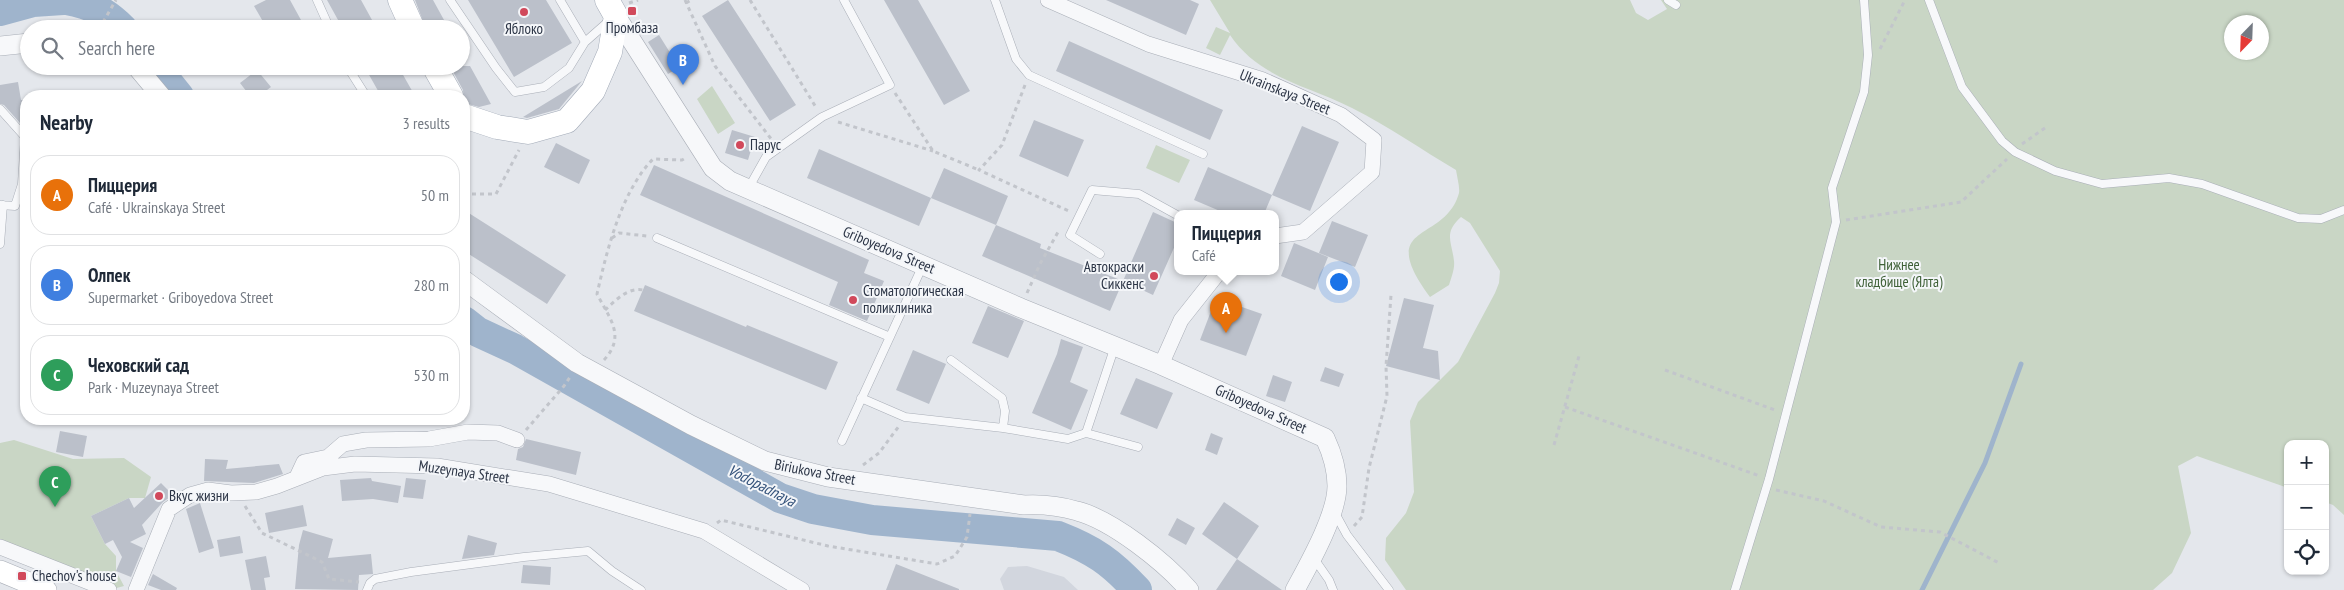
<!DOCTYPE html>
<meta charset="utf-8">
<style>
body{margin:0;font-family:"PT Sans Narrow",sans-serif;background:#f6f6f7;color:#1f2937}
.controls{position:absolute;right:15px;bottom:15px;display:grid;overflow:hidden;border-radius:10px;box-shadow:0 1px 4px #0004}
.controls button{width:45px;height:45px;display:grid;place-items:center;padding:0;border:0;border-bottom:1px solid #e0e1e3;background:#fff;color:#1f2937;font:25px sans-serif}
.compass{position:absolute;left:2224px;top:15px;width:45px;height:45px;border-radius:50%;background:#fff;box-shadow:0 1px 4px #0004;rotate:203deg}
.you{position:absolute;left:1338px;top:281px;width:18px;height:18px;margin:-12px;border:4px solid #fff;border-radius:50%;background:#1a73e8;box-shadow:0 0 0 8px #1a73e833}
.badge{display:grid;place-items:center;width:32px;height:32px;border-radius:50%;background:#d1495b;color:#fff;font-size:16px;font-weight:700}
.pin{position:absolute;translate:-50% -41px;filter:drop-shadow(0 1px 2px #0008)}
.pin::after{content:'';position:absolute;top:26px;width:18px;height:15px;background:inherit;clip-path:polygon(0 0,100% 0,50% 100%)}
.popup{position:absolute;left:1174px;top:210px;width:105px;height:65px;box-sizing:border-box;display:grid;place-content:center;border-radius:10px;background:#fff;filter:drop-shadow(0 1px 4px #0005);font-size:16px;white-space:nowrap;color:#747a83}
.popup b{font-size:19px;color:#1f2937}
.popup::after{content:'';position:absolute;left:50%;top:100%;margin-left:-10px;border:10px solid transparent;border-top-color:#fff}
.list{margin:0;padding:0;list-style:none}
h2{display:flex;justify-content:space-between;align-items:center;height:65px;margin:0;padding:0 20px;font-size:21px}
h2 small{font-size:16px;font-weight:400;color:#747a83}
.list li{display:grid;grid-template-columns:32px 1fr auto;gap:15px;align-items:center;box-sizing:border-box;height:80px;margin:0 10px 10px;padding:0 10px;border:1px solid #e0e1e3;border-radius:20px}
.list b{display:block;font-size:19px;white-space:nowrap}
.list p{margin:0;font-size:16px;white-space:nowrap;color:#747a83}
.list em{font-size:16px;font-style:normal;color:#747a83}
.icon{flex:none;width:28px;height:28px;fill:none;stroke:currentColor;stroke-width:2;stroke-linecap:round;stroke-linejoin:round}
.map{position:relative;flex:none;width:2344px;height:590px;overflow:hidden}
.search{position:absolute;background:#fff;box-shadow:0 1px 4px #0004;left:20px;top:20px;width:450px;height:55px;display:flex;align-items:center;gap:12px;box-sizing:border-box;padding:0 18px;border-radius:28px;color:#747a83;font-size:19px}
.panel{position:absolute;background:#fff;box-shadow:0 1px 4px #0004;left:20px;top:90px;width:450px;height:335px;border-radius:20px}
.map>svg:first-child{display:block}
.built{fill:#d2d6de}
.green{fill:#c9d6c5;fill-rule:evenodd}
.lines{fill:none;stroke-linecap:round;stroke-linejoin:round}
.stream{stroke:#9fb4cc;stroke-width:5}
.river{stroke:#9fb4cc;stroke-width:30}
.building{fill:#bbc0ca}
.service-casing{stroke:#a9aeb7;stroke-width:9}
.minor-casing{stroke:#a9aeb7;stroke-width:16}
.tertiary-casing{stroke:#a9aeb7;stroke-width:20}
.secondary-casing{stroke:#a9aeb7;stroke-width:22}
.primary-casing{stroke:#a3abb8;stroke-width:25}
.path{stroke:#c2c5cb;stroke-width:3;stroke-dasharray:4 4;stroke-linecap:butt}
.service{stroke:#f7f8fa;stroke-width:8}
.minor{stroke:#f7f8fa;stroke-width:15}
.tertiary{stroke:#f7f8fa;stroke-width:19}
.secondary{stroke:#fff;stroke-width:21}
.primary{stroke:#fff;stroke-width:24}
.poi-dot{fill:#d1495b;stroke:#f4f6f9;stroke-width:2}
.labels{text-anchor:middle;stroke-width:4;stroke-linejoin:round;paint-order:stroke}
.poi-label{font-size:15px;fill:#2b3445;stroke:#f4f6f9;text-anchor:start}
.street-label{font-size:15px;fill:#2b3445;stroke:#f4f6f9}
.park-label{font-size:15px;fill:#3f6138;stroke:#f4f6f9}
.water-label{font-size:16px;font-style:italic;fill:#34527a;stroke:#f4f6f9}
</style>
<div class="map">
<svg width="2344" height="590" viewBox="0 0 2344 590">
<rect width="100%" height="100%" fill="#e4e7ec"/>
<path class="built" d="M1027 566 1064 577 1078 590H1004L1000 579 1008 567Z"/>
<path class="green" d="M1210 0H1630L1636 13 1648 20 1667 9 1661 0H2344V515L2333 505 2325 502V444H2288V488L2197 456 2178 466 2191 533 2172 573 2153 590H1406L1385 560 1386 538 1406 513 1414 492 1410 421 1418 402 1458 362 1495 293 1499 283 1500 271 1470 223 1461 217C1443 233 1452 242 1454 261 1455 269 1451 278 1449 285L1430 297C1374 221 1445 244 1459 193 1460 187 1457 177 1456 170 1422 150 1388 126 1352 108 1307 85 1260 79 1230 35L1220 55 1206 48 1216 27 1230 33ZM2232 22H2262V52H2232Z
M712 86 735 123 718 134 697 99Z
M1156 145 1190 160 1179 183 1146 168Z
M14 440 73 459 124 458 151 477 145 498H129L91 516 105 544 116 556V571L124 586 109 590 0 549V443Z"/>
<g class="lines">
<path class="stream" d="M1922 590 1985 463 2021 364"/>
<path class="river" d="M67 0C92 5 105 11 123 29
M0 11 33 2 63 0
M155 66 179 96
M464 321 478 332 515 349 780 498 813 509 872 520 1058 536C1094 550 1111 562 1137 590"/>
</g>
<path class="building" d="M266 0H290L301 20 285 29H278L273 21 265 25 254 6Z
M327 0H361L377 29H343Z
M415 0H433L449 29H426Z
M468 0H546L572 43 514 77Z
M728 0 796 105 770 121 702 16Z
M884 0H918L970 91 944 105Z
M1106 0H1190L1199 4 1186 35Z
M659 35 679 67 668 74 648 42Z
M1069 41 1223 110 1210 140 1056 71Z
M364 66H398L415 96H381Z
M450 66H470L491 104 479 107 464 103 463 90Z
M257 70 271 87 259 96H250L240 83Z
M582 81 559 109 527 118 523 117Z
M18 82 21 100H26V121L20 123 4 105 0 104V85Z
M1034 120 1084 140 1068 177 1019 156Z
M1302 126 1339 142 1310 211 1272 195Z
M732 130 755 137 748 160 725 153Z
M556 143 590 160 579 184 544 167Z
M819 149 931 198 919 226 807 178Z
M654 165 869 260 864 273 884 281 867 321 829 305 838 282 640 195Z
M1208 167 1272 195 1264 214H1227L1194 200Z
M944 168 1008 196 996 225 931 198Z
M464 210 566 275 547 304 464 251Z
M1153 212 1177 223V241L1153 295 1123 281Z
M1332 221 1368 235 1355 267 1319 253Z
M996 225 1041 244 1040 248 1123 281 1110 311 982 256Z
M1294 243 1328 257 1315 290 1281 276Z
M645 285 746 327 747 325 838 362 826 390 634 311Z
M1216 298 1262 314 1246 356 1200 340Z
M1404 298 1434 305 1423 348 1438 351 1440 380 1386 366Z
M988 306 1024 321 1008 358 972 343Z
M1061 339 1083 347 1070 382 1088 390 1071 430 1032 413 1057 354Z
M913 350 946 364 929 404 896 390Z
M1325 367 1344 374 1339 387 1320 381Z
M1273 375 1292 382 1285 402 1266 396Z
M1136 378 1173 393 1157 429 1120 414Z
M60 431 87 436 83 457 56 452Z
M1211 433 1223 438 1217 455 1205 450Z
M526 439 581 452 576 475 516 460 518 449 523 447Z
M205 459 228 460 226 469 279 464 283 474 254 483 204 481Z
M371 478 372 481 401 486 398 503 373 499 342 501 340 480Z
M406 478 426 480 423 499 403 497Z
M161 483 173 495 163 502 142 525 146 534 130 542 143 548 131 577 116 571 122 557 113 540 105 544 91 516 129 498 134 508Z
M1224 502 1259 526 1237 559 1202 534Z
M200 503 214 548 199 553 186 509Z
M303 505 307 526 269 533 265 513Z
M1177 518 1195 528 1186 545 1168 535Z
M303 530 333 539 328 558 371 554 373 574 359 575 358 590 295 589 299 545Z
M468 535 497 543 494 555 462 559Z
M240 536 243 553 220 557 217 540Z
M266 556 270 577 264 578 266 590H251L245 560Z
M1237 559 1282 590H1216Z
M896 564 959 589V590H886Z
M523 565 551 567 550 585 521 583Z
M153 574 177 588 176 590H161L148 585Z"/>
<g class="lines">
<defs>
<path id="service" d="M317 0 330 29
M450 0 496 68 515 92 544 87 569 68 585 42 610 20
M560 0 585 42
M995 0 1016 59 1029 75 1203 154
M1668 0 1676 5
M1929 0 1962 87 2002 141 2015 152 2055 171 2102 184 2169 178 2202 184 2298 218 2321 219 2344 210
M347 66 366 96
M0 109 26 138
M748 189 766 157 822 117 890 85 844 0
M0 205 15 206 22 184 25 137
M657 238 890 337
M0 244 3 205
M1100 254 1070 235 1092 190 1139 194 1177 215
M951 360 1002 398 1005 411 1003 428
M861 398 905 417 1003 428 1068 439 1086 433 1138 447
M1086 433 1115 346
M842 441 923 265
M1335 513 1347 535 1389 590
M1313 557 1329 580 1333 590
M367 590 370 583 375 579 411 572 524 557 588 551 612 571 641 590
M1735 590 1769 479 1836 222 1832 188 1864 92 1868 55 1864 0"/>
<path id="minor" d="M1048 0 1148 44 1263 80 1341 115 1374 140 1372 172 1303 232 1275 236
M1161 365 1181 320 1219 272
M297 477 304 462 328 457 343 444 366 440 429 439 468 432 498 433 517 440
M0 547 109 590
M136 590 169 509 190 495 208 490 231 493 256 492 277 486 323 468 355 464 437 466 549 484 704 531 802 590"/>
<path id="tertiary" d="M616 16 713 168 730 181 1021 308 1161 365 1325 438C1332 453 1337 469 1337 486 1337 515 1309 564 1295 590
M0 46 29 43
M136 66 161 96
M464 280 577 363 691 425 765 461 828 477 1024 505C1043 504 1060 506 1077 511 1112 520 1165 562 1189 590"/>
<path id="secondary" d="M0 571 46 590"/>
<path id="primary" d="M400 0 413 29
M434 66 451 96
M464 116 497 127 528 132 567 121 593 91 610 52 616 16 607 0"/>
</defs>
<use href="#service" class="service-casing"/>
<use href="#minor" class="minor-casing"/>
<use href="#tertiary" class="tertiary-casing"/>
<use href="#secondary" class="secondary-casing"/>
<use href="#primary" class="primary-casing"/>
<path class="path" d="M685 0 715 66 772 140
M750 0 817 109
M629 3 638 0
M686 3 691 0
M99 29 116 0
M1880 49 1905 0
M1025 85 1002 145 979 170 1071 212
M895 93 933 151 979 170
M838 122 933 151
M2022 144 2045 128
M464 194H496L519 150
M1846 220 1961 202 2007 159
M612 238 619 233 647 236
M1027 293 1040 264 1058 232
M605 310C616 300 628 287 643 290
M604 360C626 336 610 319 597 294 607 250 621 192 653 159L682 160 687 157
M1665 370 1775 410
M1565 407 1760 476
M526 430 564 386 570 377
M1554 445 1579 356
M863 465 879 453 899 426
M1776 490 1824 501 1881 527 1940 532 1999 563
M245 506 262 533 322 562 329 579 359 582
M717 523 721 520 828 546 937 564 955 556 967 537 970 514
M1354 526 1362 517 1369 468 1387 396 1386 366 1391 295"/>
<use href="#service" class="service"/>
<use href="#minor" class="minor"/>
<use href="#tertiary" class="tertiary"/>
<use href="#secondary" class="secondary"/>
<use href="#primary" class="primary"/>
</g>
<g class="poi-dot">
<rect x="627" y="6" width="10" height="10" rx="2.5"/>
<circle cx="524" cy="12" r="5"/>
<circle cx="740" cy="145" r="5"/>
<circle cx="1154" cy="276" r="5"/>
<circle cx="853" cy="300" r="5"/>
<circle cx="159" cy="496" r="5"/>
<rect x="17" y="571" width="10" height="10" rx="2.5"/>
</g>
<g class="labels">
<g class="poi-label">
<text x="632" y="33" text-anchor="middle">Промбаза</text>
<text x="524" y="34" text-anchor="middle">Яблоко</text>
<text x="750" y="150">Парус</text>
<text x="1144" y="272" text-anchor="end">Автокраски<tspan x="1144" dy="17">Сиккенс</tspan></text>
<text x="863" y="296">Стоматологическая<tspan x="863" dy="17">поликлиника</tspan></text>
<text x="169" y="501">Вкус жизни</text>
<text x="32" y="581">Chechov's house</text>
</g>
<g class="street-label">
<text transform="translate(1285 92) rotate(22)" y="5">Ukrainskaya Street</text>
<text transform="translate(889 250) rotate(23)" y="5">Griboyedova Street</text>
<text transform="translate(1261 409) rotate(24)" y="5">Griboyedova Street</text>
<text transform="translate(464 472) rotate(8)" y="5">Muzeynaya Street</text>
<text transform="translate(815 472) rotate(11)" y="5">Biriukova Street</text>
</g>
<g class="park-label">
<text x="1899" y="270">Нижнее<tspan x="1899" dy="17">кладбище (Ялта)</tspan></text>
</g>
<g class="water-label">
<text transform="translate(762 485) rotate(27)" y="6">Vodopadnaya</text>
</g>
</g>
</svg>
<div class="controls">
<button>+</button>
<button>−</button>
<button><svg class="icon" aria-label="locate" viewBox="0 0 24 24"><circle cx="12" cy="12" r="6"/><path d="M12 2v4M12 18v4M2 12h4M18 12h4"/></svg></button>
</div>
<svg class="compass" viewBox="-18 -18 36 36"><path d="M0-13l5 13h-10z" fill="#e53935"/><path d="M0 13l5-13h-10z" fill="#747a83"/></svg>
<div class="you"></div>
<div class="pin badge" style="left:1226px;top:333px;background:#e8710a">A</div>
<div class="popup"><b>Пиццерия</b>Café</div>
<div class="pin badge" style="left:683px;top:85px;background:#3f7fe0">B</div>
<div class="pin badge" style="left:55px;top:507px;background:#2e9e5b">C</div>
<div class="search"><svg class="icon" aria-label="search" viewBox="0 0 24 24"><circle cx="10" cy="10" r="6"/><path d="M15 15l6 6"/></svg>Search here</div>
<section class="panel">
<h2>Nearby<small>3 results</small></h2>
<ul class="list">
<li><span class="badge" style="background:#e8710a">A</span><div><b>Пиццерия</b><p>Café · Ukrainskaya Street</p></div><em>50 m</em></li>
<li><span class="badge" style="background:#3f7fe0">B</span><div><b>Олпек</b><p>Supermarket · Griboyedova Street</p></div><em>280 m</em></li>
<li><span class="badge" style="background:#2e9e5b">C</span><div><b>Чеховский сад</b><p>Park · Muzeynaya Street</p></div><em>530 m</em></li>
</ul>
</section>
</div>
